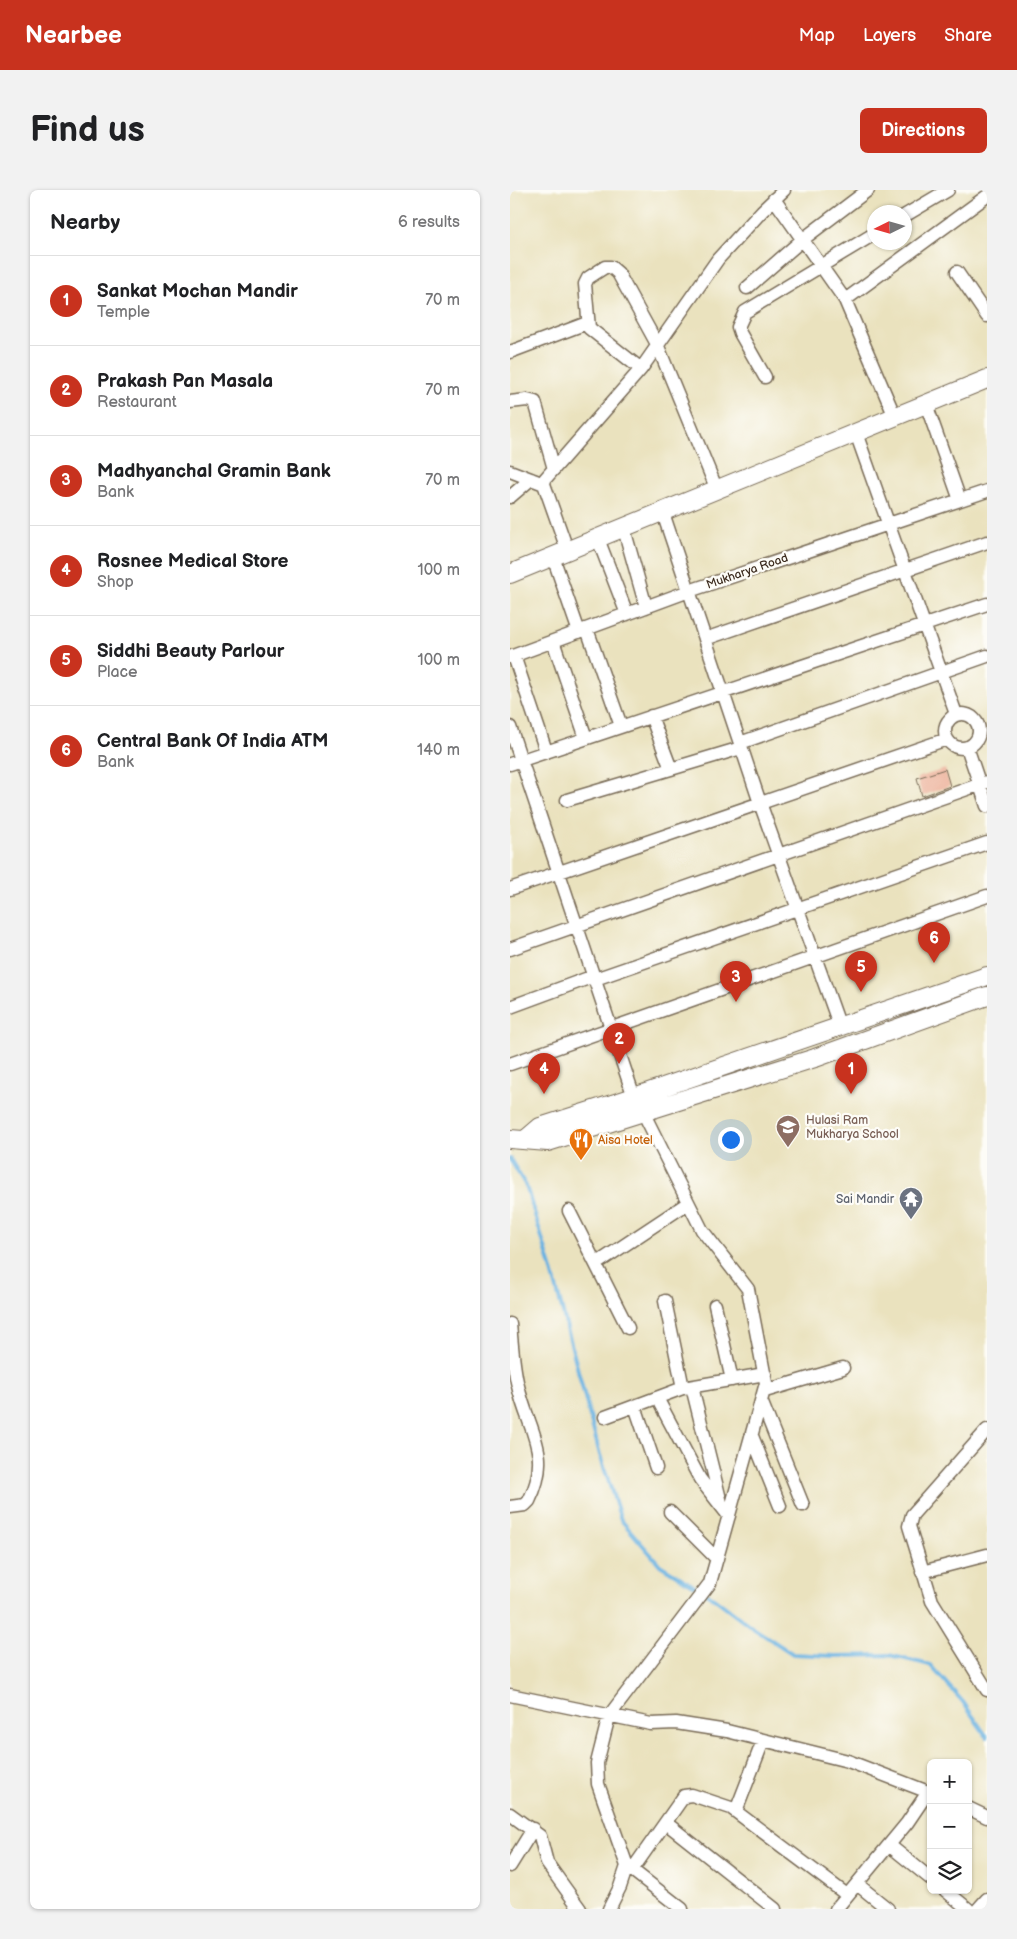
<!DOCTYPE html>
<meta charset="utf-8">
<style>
body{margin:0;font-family:"Balsamiq Sans",sans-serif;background:#f2f2f2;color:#202124}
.controls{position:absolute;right:15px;bottom:15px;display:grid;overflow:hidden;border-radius:8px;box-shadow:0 1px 4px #0004}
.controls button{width:45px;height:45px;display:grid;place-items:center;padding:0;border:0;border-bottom:1px solid #e0e0e0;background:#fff;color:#202124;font:25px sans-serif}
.compass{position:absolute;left:357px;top:15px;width:45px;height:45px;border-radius:50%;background:#fff;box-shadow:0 1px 4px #0004;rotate:265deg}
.you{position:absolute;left:220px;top:949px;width:18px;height:18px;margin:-12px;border:4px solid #fff;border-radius:50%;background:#1a73e8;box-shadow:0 0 0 8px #1a73e833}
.badge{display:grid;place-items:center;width:32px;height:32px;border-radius:50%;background:#c8321e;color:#fff;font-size:16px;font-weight:700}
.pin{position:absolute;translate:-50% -41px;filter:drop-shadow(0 1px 2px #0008)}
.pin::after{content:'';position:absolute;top:26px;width:18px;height:15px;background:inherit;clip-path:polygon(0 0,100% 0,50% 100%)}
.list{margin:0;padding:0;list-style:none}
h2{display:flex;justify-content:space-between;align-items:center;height:65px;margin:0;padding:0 20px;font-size:21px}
h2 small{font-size:16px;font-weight:400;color:#757577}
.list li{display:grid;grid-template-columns:32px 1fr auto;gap:15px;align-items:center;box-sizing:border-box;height:90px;padding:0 20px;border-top:1px solid #e0e0e0}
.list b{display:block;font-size:19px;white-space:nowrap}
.list p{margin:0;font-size:16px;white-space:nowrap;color:#757577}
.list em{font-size:16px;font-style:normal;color:#757577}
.icon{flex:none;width:28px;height:28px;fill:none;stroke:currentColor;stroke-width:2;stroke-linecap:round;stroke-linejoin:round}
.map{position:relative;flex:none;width:477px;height:1719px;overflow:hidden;border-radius:8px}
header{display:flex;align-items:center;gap:30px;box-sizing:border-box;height:70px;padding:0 25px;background:#c8321e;color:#fff}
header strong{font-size:24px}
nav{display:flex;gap:28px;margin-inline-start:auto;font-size:18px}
.intro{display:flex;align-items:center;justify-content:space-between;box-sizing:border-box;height:120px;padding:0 30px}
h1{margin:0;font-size:35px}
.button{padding:12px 22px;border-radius:8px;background:#c8321e;color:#fff;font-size:18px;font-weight:700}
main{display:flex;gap:30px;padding:0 30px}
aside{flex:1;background:#fff;border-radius:8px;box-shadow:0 1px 4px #0004}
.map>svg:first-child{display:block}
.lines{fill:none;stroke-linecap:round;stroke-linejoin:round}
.stream{stroke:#6ab2e1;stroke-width:4}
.building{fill:#ebab93}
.street-casing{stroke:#786a56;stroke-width:15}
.secondary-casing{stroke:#786a56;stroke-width:20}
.street{stroke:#fff;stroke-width:12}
.secondary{stroke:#fff;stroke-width:18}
.labels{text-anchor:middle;stroke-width:4.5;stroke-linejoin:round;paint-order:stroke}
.street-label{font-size:12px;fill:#3b2a1e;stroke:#fdfcf7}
.education-label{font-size:12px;fill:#785e54;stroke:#fdfcf7;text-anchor:start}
.food-label{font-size:12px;fill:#c56008;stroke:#fdfcf7;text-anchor:start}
.worship-label{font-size:12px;fill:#5b616d;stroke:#fdfcf7;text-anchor:end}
</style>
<header>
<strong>Nearbee</strong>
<nav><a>Map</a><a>Layers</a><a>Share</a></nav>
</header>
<div class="intro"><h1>Find us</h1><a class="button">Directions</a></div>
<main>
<aside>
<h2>Nearby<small>6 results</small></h2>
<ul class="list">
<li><span class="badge">1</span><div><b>Sankat Mochan Mandir</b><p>Temple</p></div><em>70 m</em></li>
<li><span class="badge">2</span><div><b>Prakash Pan Masala</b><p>Restaurant</p></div><em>70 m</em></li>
<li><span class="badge">3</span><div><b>Madhyanchal Gramin Bank</b><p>Bank</p></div><em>70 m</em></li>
<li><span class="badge">4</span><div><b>Rosnee Medical Store</b><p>Shop</p></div><em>100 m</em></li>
<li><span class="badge">5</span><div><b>Siddhi Beauty Parlour</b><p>Place</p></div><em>100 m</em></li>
<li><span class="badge">6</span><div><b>Central Bank Of India ATM</b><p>Bank</p></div><em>140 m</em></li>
</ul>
</aside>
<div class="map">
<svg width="477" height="1719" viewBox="0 0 477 1719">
<rect width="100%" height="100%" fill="#fdfcf7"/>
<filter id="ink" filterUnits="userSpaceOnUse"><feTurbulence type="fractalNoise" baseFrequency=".02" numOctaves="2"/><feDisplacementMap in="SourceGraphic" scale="10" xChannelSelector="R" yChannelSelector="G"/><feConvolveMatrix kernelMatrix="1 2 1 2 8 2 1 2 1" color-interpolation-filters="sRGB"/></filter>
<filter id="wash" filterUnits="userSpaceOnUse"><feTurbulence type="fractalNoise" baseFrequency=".0096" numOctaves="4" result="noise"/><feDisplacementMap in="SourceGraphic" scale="20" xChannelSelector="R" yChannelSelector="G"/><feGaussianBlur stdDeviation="1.12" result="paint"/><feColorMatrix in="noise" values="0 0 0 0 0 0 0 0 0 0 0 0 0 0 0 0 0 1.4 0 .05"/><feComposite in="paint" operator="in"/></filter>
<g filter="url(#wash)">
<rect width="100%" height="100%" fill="#eae2be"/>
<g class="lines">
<path class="stream" d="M0 969 16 996 41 1077 90 1265 111 1330 150 1375 205 1409 243 1438 283 1464 324 1466 379 1465 420 1475 453 1512 477 1547"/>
</g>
<g id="blocks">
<path class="building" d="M435 579 440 596 412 606 407 588Z"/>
</g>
</g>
<g filter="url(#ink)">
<use href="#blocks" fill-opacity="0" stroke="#786a56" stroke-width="1"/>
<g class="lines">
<defs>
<path id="street" d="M264 9 335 110 385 227
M394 26 438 0
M447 82 477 126
M237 98 292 50 358 0
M335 110 477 6
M0 162 77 133
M131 179 79 138 75 94 78 88 95 77H101L108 83 147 154 207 300
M255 187 230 143 228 137 235 122 364 44
M0 212 17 210 25 212 44 279
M416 214 450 310
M346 243 446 524
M0 281 34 294
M0 307 21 289
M153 323 250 613 330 837
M114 339 136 417
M88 349 117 424
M58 362 34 294 35 289 131 179 208 69 252 21 274 0
M43 367 69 442
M77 439 111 536
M195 449 477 352
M43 451 76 548
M4 466 36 561
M0 467 179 401 477 301
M435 541a17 17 0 1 1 34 0a17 17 0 1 1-34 0Z
M141 526 161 579
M0 537 124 907
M230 553 477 466
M457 557 477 616
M0 574 477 414
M57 610 231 558
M0 699 437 549
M0 759 477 592
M85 789 477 653
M0 817 84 786
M0 874 477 706
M133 922 192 1040 238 1099 256 1193 200 1393 99 1526 87 1573 88 1594 117 1676 172 1719
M59 1021 118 1138
M86 1074 178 1013
M155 1111 173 1198
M205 1115 222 1190
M0 1134C2 1154 3 1176 8 1196 18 1241 43 1263 19 1311L15 1315 0 1317
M182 1197 211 1313
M255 1201 333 1178
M147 1208 190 1289 219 1326
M252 1213 293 1315
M125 1216 146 1278
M95 1227 173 1198 255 1184
M477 1240 402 1325 399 1336 422 1411 477 1500
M242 1246 270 1316
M160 1322 207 1369
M412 1382 477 1365
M0 1505 141 1534 166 1533 217 1541 338 1571 421 1603
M458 1618 477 1627
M226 1621 253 1551
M0 1624 30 1646 37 1673 70 1719
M156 1633 265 1719
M379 1655 421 1689
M0 1676 23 1639
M122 1680 174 1606 182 1605 221 1618 337 1705
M347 1694 378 1719
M435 1700 458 1719
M99 1719 110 1697 117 1676
M326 1719 397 1633 418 1602
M468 1719 477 1709"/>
<path id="secondary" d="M0 384 477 189
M0 949 38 952 305 868 477 806
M16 949 30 937 124 907 477 786"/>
</defs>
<use href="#street" class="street-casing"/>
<use href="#secondary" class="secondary-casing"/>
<use href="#street" class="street"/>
<use href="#secondary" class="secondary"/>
</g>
</g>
<defs>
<symbol id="university-pin" viewBox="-11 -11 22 30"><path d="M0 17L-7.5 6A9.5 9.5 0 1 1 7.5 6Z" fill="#8d6e63" stroke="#fdfcf7"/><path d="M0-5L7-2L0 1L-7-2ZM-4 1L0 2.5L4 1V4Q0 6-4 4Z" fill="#fff"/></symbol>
<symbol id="restaurant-pin" viewBox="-11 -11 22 30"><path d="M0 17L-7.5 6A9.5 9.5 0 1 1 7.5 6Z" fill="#e8710a" stroke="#fdfcf7"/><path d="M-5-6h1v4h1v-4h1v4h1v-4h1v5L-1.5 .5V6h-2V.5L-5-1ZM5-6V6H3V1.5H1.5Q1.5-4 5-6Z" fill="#fff"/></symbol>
<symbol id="temple-pin" viewBox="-11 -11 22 30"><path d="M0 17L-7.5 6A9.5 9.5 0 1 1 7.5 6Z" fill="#6b7280" stroke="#fdfcf7"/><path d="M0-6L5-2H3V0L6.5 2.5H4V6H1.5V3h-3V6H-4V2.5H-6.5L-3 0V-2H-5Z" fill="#fff"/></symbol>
</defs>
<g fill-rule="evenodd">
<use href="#university-pin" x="264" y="923" width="28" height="38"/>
<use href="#restaurant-pin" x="57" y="936" width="28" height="38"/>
<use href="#temple-pin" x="387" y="995" width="28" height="38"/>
</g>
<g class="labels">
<g class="street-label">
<text transform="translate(237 381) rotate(-19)" y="4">Mukharya Road</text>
</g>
<g class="education-label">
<text x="296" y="934">Hulasi Ram<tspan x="296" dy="14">Mukharya School</tspan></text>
</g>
<g class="food-label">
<text x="88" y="954">Aisa Hotel</text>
</g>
<g class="worship-label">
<text x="384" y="1013">Sai Mandir</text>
</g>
</g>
</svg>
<div class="controls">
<button>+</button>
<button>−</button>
<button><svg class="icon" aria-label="layers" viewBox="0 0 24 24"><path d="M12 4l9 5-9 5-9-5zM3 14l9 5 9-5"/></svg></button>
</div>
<svg class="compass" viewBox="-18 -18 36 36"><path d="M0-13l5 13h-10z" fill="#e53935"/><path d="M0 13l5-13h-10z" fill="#757577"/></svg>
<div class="you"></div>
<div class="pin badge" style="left:341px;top:904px">1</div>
<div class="pin badge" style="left:109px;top:874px">2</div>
<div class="pin badge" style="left:226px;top:812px">3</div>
<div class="pin badge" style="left:34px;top:904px">4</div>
<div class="pin badge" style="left:351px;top:802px">5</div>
<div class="pin badge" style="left:424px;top:773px">6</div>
</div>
</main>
